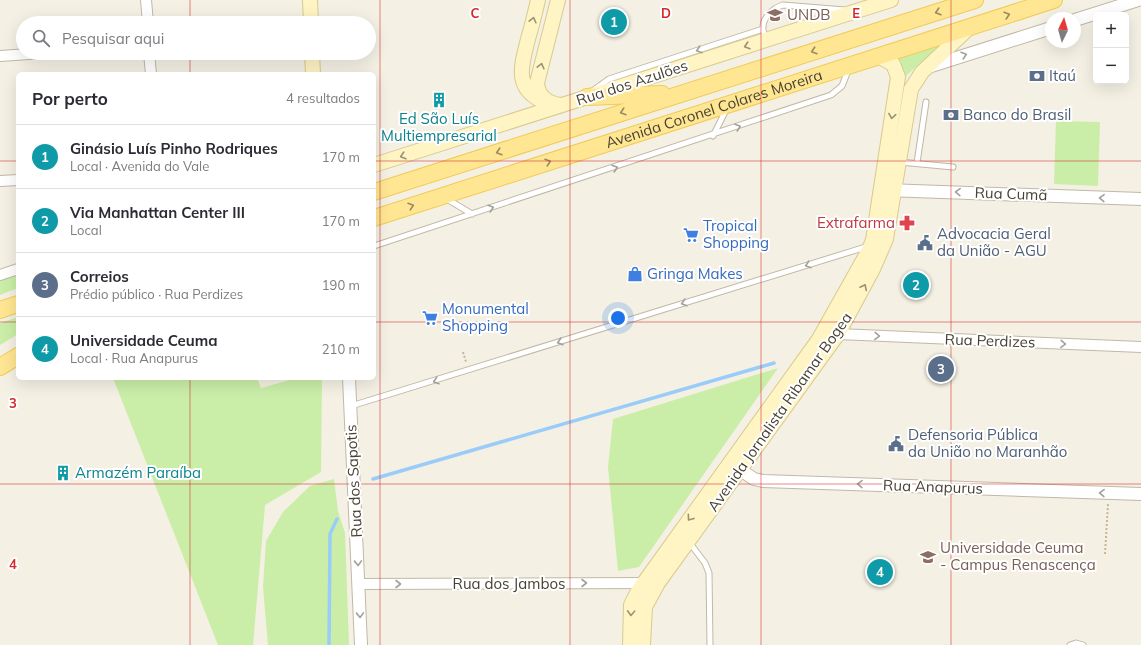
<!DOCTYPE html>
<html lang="pt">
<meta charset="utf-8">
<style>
body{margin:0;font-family:Mulish,sans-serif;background:#f7f7f7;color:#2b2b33}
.controls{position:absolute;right:12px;top:12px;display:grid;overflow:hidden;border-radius:6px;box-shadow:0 4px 16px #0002}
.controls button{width:36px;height:36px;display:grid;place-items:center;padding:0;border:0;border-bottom:1px solid #e1e1e2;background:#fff;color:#2b2b33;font:20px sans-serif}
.compass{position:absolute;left:1045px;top:12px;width:36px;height:36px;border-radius:50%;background:#fff;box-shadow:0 4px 16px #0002;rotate:5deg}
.you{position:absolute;left:618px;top:318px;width:14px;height:14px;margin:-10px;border:3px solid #fff;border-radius:50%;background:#1a73e8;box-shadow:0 0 0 6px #1a73e833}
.badge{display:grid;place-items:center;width:26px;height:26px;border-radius:50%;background:#2563eb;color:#fff;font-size:13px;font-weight:700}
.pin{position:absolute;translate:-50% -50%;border:2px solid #fff;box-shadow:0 1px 4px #0006}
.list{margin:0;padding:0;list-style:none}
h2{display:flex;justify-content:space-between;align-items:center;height:52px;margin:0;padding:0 16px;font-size:17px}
h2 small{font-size:13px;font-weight:400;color:#7c7c81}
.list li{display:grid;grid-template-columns:26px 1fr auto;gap:12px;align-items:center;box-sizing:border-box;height:64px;padding:0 16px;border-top:1px solid #e1e1e2}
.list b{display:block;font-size:15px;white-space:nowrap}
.list p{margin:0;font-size:13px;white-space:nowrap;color:#7c7c81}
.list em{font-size:13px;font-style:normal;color:#7c7c81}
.icon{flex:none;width:22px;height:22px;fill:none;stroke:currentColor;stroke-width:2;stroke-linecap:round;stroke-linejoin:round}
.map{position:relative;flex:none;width:1141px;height:645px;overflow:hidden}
.search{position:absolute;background:#fff;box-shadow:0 4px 16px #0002;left:16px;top:16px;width:360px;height:44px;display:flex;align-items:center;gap:10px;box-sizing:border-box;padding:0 14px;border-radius:22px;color:#7c7c81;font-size:15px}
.panel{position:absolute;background:#fff;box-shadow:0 4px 16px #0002;left:16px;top:72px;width:360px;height:308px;border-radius:6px}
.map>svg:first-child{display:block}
.green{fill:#caeea8}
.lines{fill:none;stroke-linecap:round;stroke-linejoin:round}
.stream{stroke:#99ccf9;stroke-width:3.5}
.service-casing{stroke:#c1b9a6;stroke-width:7}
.minor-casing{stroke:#c1b9a6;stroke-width:12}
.tertiary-casing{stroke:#c1b9a6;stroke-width:14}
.secondary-casing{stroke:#d9ca8e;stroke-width:16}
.primary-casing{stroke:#f2cb55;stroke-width:18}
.path{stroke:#c4b695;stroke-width:2;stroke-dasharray:2 2;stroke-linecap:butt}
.service{stroke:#fff;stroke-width:5}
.minor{stroke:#fff;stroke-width:10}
.tertiary{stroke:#fff;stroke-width:12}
.secondary{stroke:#fff4c4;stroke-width:14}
.primary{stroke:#ffe693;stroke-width:16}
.oneway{stroke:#9a8b5e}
.oneway2{stroke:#9a9274}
.oneway3{stroke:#a3a099}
.grid{fill:none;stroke:#d62828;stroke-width:1;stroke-opacity:0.55}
.labels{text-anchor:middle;stroke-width:4;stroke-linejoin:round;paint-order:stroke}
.education-label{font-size:15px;fill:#785e54;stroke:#fff;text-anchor:start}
.service-label{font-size:15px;fill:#4e5e75;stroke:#fff;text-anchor:start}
.street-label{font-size:15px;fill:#474133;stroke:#fff}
.culture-label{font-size:15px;fill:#0d838f;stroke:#fff}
.health-label{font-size:15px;fill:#be3a42;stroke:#fff;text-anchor:end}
.shop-label{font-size:15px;fill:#366cbe;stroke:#fff;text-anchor:start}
.grid-label{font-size:13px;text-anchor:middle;font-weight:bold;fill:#d62828;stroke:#fff;stroke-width:4;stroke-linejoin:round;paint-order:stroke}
</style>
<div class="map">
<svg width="1141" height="645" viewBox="0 0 1141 645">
<rect width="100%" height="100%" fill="#f4f0e4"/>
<path class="green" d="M945 41 907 75 898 98 902 67 896 58Z
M1056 121 1100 122 1098 186 1054 184Z
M18 270V288L0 295V277Z
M18 317V334L0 345V323Z
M778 368 639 567 618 571 608 467 613 419Z
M113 378H257L261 388 297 378H322L321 472 265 505 253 645H218Z
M334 479 338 511 345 533 349 645H268L263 587 266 541 283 512 310 486Z"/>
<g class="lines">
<path class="stream" d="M373 479 774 363
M329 645 330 534 337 519"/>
<defs>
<path id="service" d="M766 39C765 36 763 32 763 29 762 18 773 8 783 5L845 10
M595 89 609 79 763 29
M713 136 727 108
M900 162 953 167
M917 163 926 102
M447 199 472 214
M374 246 831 95 842 86 849 68
M351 406 869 246
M689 542 705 563 709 573 710 645
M1070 645 1076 643 1083 645"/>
<path id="minor" d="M146 0 148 23
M149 53 151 74
M0 56 44 53
M0 181 18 180
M0 275 18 269
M838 334 1141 347
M359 584 649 583"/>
<path id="tertiary" d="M1075 20 1138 0
M928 67 1051 28
M886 190 1141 199
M349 378 361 645
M733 465 754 479 763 481 1141 494"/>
<path id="secondary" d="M310 0 311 23
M538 0C535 13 532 26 528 39 522 64 513 87 542 101
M558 0 537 83C538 97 548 103 560 105
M312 53 313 74
M374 165 891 0
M630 645 631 605 638 591 819 339 869 250 873 240 898 77 893 64 878 56
M643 645 645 607 658 583 838 334 873 269 886 239 911 89 922 72 970 27"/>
<g id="primary">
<path d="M587 97 662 94"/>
<path d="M374 192 975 0"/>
<path id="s1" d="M374 218 1054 0"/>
<path d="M0 310 18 304"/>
<path d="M0 367 18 356"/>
</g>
</defs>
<use href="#service" class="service-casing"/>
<use href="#minor" class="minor-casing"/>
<use href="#tertiary" class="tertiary-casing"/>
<use href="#secondary" class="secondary-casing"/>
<use href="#primary" class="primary-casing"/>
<path class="path" d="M463 352 466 362
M1105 554 1108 504"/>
<use href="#service" class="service"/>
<use href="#minor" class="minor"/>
<use href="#tertiary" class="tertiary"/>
<use href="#secondary" class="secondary"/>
<use href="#primary" class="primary"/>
</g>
<defs><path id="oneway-chevron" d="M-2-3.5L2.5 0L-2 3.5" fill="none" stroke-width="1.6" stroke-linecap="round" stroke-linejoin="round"/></defs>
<g class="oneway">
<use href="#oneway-chevron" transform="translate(938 12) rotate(162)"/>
<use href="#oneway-chevron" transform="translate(1007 15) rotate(-17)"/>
<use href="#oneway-chevron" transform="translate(814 51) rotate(162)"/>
<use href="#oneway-chevron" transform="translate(623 112) rotate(162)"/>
<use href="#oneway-chevron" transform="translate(499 152) rotate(162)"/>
<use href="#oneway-chevron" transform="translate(548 162) rotate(-18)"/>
<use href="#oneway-chevron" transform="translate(411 206) rotate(-18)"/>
</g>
<g class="oneway2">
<use href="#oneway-chevron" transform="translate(533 20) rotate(-76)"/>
<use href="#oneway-chevron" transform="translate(747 46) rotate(162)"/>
<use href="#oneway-chevron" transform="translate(541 66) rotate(-76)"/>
<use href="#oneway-chevron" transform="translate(892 116) rotate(99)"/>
<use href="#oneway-chevron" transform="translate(403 156) rotate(162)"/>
<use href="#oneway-chevron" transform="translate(864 287) rotate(-63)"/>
<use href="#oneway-chevron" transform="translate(690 518) rotate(126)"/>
<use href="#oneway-chevron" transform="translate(631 613) rotate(93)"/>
</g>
<g class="oneway3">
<use href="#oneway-chevron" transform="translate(699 50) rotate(162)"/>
<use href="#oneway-chevron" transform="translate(964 55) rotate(-18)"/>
<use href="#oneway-chevron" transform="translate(738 127) rotate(-19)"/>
<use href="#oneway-chevron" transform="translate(615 168) rotate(-18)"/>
<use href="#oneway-chevron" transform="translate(958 192) rotate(-178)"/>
<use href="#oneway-chevron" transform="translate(1102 198) rotate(-178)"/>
<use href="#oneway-chevron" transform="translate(491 208) rotate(-18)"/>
<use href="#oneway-chevron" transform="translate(808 265) rotate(163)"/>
<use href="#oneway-chevron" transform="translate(684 303) rotate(163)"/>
<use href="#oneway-chevron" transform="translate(877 336) rotate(2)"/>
<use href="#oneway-chevron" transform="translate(560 342) rotate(163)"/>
<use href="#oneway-chevron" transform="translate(1063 344) rotate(2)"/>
<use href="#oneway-chevron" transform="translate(436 381) rotate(163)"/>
<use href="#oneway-chevron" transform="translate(860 484) rotate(-178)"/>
<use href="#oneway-chevron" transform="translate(1102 493) rotate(-178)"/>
<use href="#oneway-chevron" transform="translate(358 563) rotate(88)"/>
<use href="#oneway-chevron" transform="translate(584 583)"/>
<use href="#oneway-chevron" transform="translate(398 584)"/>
<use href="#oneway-chevron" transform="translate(360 615) rotate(88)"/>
</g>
<path class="grid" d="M190 0V23M380 0V645M570 0V645M761 0V645M951 0V645M190 53V74M0 161H18M374 161H1141M0 322H18M374 322H1141M190 378V645M0 484H1141"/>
<defs>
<symbol id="university-bare" viewBox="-9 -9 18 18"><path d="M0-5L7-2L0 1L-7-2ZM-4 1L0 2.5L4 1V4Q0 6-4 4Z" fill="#8d6e63" stroke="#fff" stroke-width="2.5" paint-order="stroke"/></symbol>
<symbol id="bank-bare" viewBox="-9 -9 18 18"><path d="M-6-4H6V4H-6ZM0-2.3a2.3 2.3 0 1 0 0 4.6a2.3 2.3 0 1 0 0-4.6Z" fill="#5c6f8a" stroke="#fff" stroke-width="2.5" paint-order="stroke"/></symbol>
<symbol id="building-bare" viewBox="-9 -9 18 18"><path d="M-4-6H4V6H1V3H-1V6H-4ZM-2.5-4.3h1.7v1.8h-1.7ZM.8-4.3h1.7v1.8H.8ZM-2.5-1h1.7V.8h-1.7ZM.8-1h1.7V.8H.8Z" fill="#0f9aa8" stroke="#fff" stroke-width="2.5" paint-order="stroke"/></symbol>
<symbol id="pharmacy-bare" viewBox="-9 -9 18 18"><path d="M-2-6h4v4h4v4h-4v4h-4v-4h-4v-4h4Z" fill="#e0444e" stroke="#fff" stroke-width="2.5" paint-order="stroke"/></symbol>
<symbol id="supermarket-bare" viewBox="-9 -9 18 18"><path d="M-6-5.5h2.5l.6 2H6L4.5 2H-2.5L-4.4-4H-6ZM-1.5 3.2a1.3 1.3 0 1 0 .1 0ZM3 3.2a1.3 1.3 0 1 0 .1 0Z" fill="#3f7fe0" stroke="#fff" stroke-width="2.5" paint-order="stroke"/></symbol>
<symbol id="civic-bare" viewBox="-9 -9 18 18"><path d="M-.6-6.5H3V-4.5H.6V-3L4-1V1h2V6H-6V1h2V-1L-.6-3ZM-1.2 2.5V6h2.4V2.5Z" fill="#5c6f8a" stroke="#fff" stroke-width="2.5" paint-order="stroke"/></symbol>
<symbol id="shop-bare" viewBox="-9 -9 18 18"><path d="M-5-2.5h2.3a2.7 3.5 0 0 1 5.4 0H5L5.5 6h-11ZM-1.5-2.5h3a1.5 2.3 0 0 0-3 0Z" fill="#3f7fe0" stroke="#fff" stroke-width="2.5" paint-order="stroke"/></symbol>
</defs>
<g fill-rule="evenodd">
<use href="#university-bare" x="764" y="4" width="22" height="22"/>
<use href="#bank-bare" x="1026" y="65" width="22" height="22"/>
<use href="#building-bare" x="428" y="89" width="22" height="22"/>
<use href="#bank-bare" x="940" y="104" width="22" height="22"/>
<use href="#pharmacy-bare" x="896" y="212" width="22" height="22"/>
<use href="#supermarket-bare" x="680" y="224" width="22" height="22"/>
<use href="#civic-bare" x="914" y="232" width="22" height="22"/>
<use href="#shop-bare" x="624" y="263" width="22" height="22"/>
<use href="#supermarket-bare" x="419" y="307" width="22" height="22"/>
<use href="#civic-bare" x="885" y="433" width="22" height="22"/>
<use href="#building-bare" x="52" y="462" width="22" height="22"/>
<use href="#university-bare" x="917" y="546" width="22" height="22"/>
</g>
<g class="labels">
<g class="education-label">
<text x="787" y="20">UNDB</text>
<text x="940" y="553">Universidade Ceuma<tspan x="940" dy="17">- Campus Renascença</tspan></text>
</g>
<g class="service-label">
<text x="1049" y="81">Itaú</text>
<text x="963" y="120">Banco do Brasil</text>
<text x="937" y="239">Advocacia Geral<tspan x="937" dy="17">da União - AGU</tspan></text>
<text x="908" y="440">Defensoria Pública<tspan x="908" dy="17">da União no Maranhão</tspan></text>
</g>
<g class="street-label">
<text transform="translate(632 83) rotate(-18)" y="5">Rua dos Azulões</text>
<text dy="5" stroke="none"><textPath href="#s1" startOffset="357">Avenida Coronel Colares Moreira</textPath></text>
<text transform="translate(1011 194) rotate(2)" y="5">Rua Cumã</text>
<text transform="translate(990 341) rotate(2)" y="5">Rua Perdizes</text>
<text transform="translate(780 412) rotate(-55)" y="5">Avenida Jornalista Ribamar Bogea</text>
<text transform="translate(354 481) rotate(-93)" y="5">Rua dos Sapotis</text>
<text transform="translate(933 487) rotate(2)" y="5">Rua Anapurus</text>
<text x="509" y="589">Rua dos Jambos</text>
</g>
<g class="culture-label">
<text x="439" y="124">Ed São Luís<tspan x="439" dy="17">Multiempresarial</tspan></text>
<text x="75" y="478" text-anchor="start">Armazém Paraíba</text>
</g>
<g class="health-label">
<text x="895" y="228">Extrafarma</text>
</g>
<g class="shop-label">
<text x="703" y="231">Tropical<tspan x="703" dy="17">Shopping</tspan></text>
<text x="647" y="279">Gringa Makes</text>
<text x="442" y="314">Monumental<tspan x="442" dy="17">Shopping</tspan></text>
</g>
</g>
<g class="grid-label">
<text x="475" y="18">C</text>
<text x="666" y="18">D</text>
<text x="856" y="18">E</text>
<text x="13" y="408">3</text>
<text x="13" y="569">4</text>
</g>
</svg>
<div class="controls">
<button>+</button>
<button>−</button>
</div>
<svg class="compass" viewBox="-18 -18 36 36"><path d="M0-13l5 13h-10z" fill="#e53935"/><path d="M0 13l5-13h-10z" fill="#7c7c81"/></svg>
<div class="you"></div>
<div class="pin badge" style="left:614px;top:22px;background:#0f9aa8">1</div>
<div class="pin badge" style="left:916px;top:285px;background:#0f9aa8">2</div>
<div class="pin badge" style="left:941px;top:369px;background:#5c6f8a">3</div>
<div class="pin badge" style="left:880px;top:572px;background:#0f9aa8">4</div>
<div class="search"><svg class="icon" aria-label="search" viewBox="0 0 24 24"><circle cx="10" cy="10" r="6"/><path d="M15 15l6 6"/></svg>Pesquisar aqui</div>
<section class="panel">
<h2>Por perto<small>4 resultados</small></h2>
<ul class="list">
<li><span class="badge" style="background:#0f9aa8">1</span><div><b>Ginásio Luís Pinho Rodriques</b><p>Local · Avenida do Vale</p></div><em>170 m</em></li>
<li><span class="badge" style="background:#0f9aa8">2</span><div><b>Via Manhattan Center III</b><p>Local</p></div><em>170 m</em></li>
<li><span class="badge" style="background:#5c6f8a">3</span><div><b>Correios</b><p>Prédio público · Rua Perdizes</p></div><em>190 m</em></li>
<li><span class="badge" style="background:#0f9aa8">4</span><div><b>Universidade Ceuma</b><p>Local · Rua Anapurus</p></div><em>210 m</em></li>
</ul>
</section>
</div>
